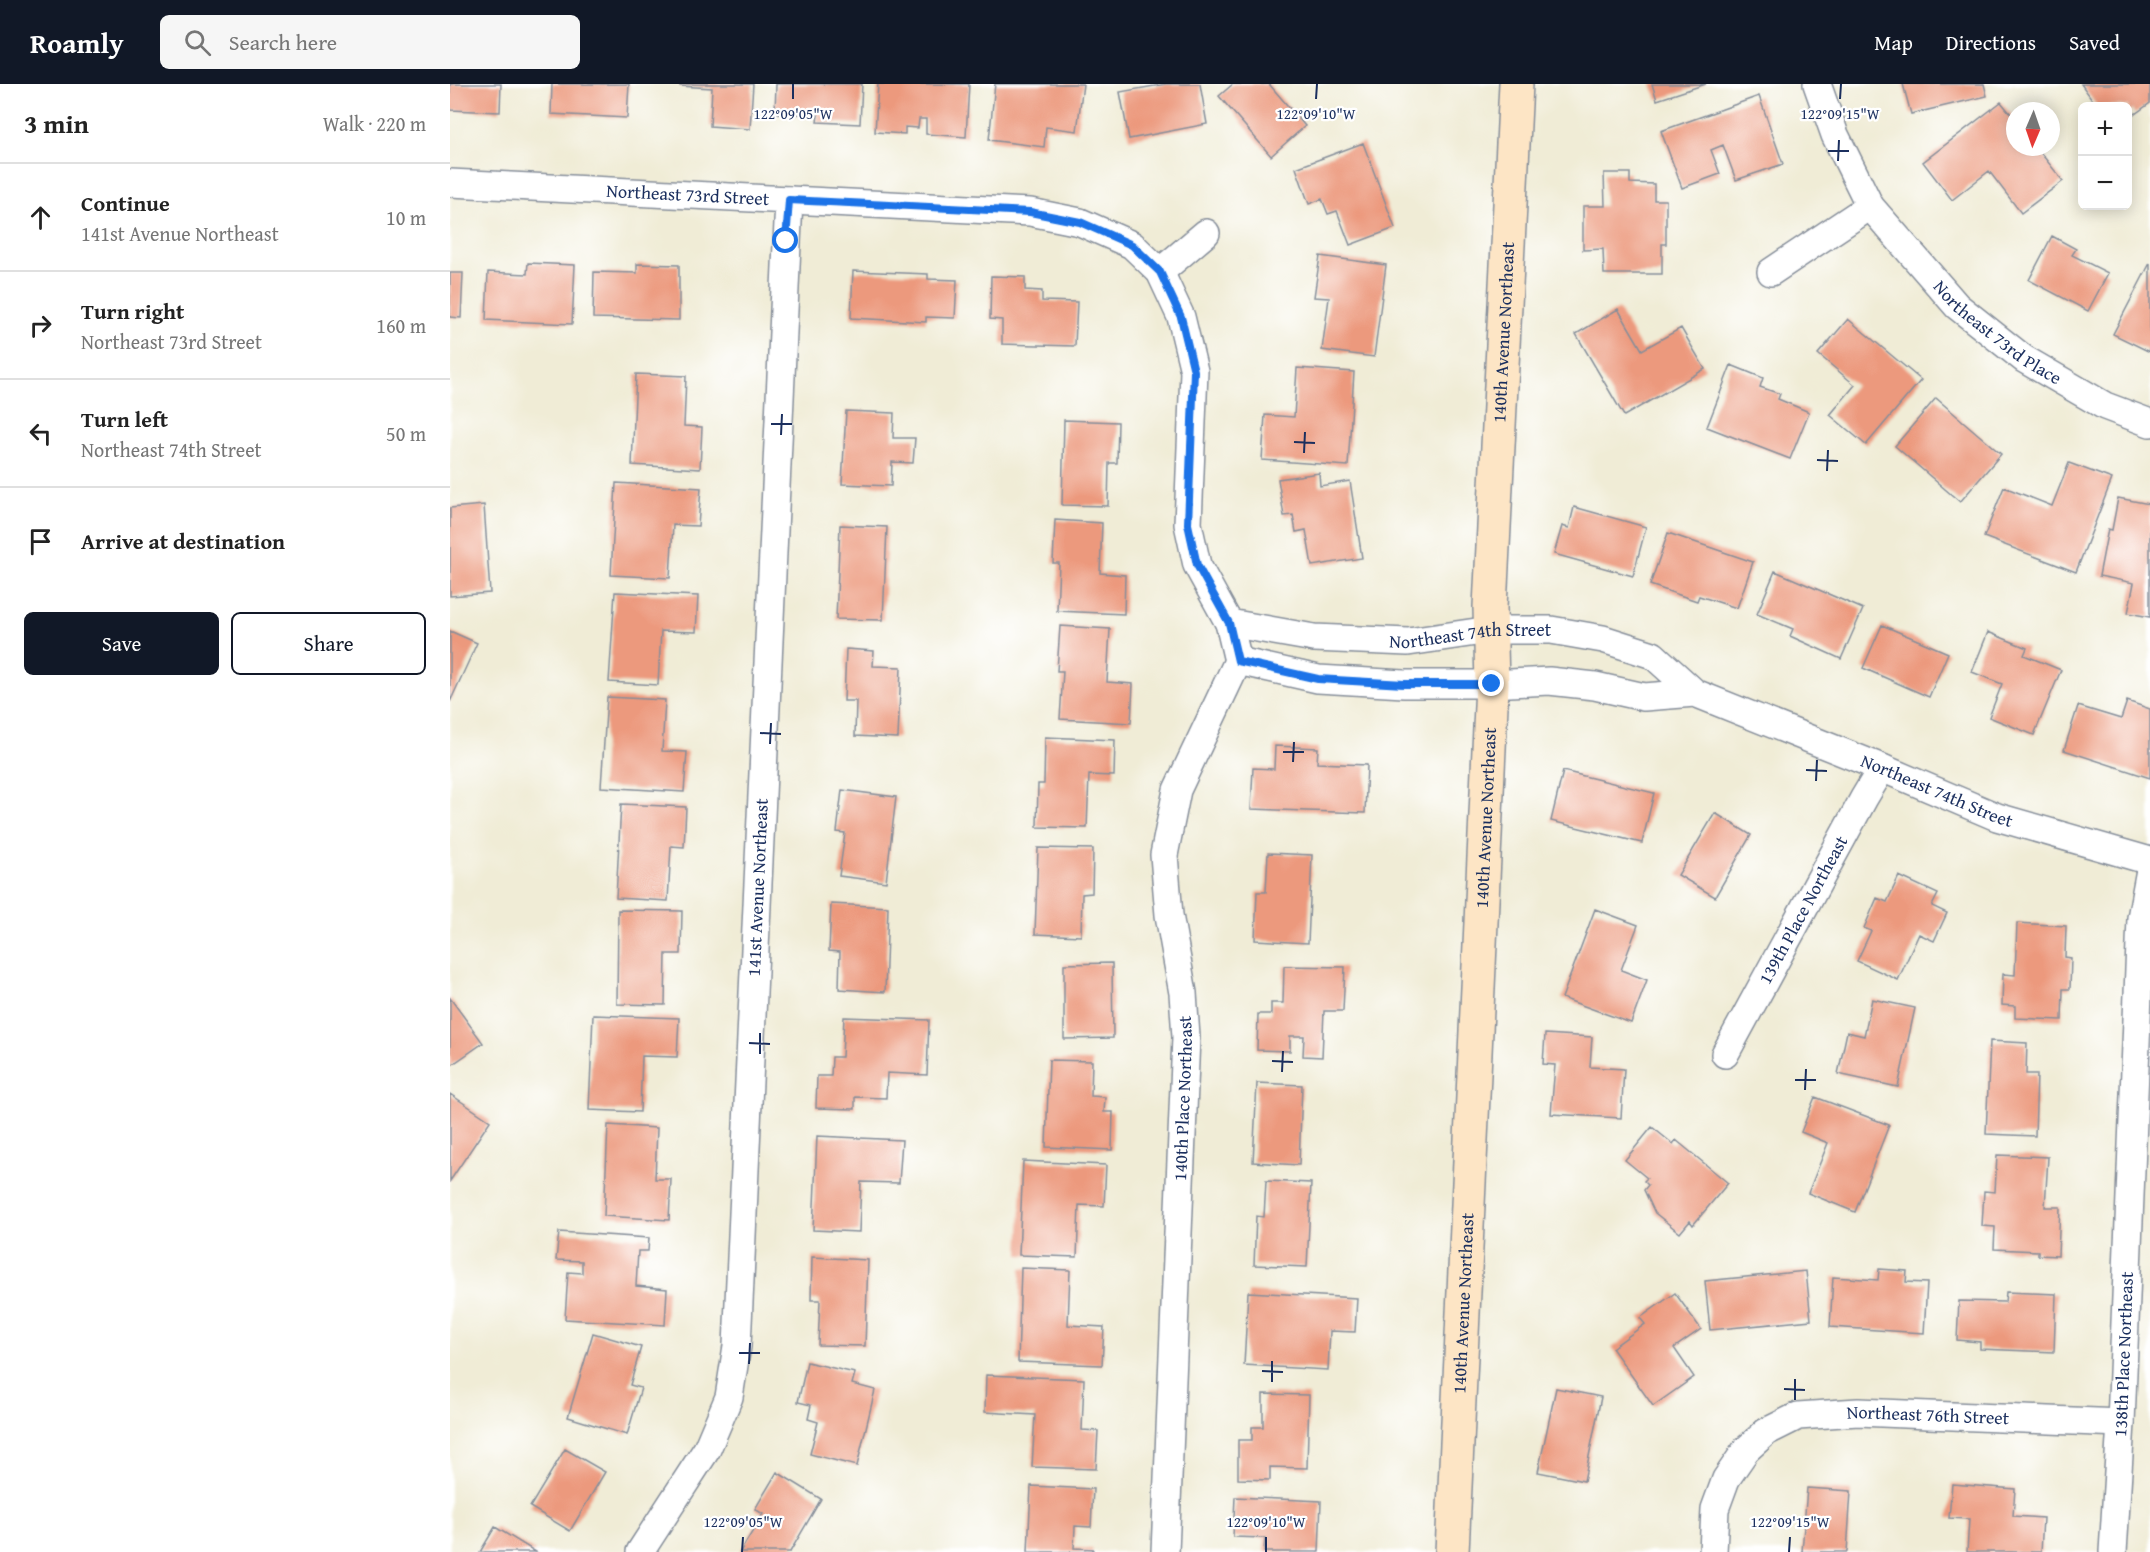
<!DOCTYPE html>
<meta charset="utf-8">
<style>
body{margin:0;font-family:"Gentium Book Plus",serif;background:#f6f6f6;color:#222}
.controls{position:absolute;right:18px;top:18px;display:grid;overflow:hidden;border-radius:9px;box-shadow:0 3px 15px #0003}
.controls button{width:54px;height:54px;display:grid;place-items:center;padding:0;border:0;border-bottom:2px solid #e0e0e0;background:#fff;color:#222;font:30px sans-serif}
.compass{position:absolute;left:1556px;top:18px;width:54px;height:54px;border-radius:50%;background:#fff;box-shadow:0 3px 15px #0003;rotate:182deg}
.stop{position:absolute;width:18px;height:18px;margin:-14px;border:4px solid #1a73e8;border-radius:50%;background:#fff}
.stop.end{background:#1a73e8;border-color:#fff;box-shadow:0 2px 6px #0008}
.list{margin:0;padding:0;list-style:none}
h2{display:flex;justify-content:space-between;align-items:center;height:78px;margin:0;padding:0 24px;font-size:26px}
h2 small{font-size:20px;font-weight:400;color:#767676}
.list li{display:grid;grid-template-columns:39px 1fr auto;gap:18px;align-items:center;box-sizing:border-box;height:108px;padding:0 24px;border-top:2px solid #e0e0e0}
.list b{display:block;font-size:22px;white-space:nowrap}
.list p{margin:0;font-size:20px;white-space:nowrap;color:#767676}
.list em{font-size:20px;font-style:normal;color:#767676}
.actions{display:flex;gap:12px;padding:18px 24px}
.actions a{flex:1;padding:14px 0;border:2px solid #111827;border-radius:9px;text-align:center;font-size:21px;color:#111827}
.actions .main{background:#111827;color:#fff}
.icon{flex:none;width:33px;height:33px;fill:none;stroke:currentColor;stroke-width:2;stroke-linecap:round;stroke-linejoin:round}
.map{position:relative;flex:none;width:1700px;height:1468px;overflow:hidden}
header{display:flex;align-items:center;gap:36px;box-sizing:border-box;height:84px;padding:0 30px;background:#111827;color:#fff}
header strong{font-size:28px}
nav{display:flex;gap:33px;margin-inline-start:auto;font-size:21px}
.search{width:420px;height:54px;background:#f6f6f6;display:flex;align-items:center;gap:15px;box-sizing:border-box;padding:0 21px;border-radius:9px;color:#767676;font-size:22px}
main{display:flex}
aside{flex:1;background:#fff}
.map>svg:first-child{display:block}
.building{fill:#ec997d}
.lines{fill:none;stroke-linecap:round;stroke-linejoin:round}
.minor-casing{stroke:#868e9a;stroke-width:30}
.secondary-casing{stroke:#868e9a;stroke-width:36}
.minor{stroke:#fff;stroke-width:27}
.secondary{stroke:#fde5c5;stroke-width:33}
.route{stroke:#1a73e8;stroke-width:8}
.ticks{fill:none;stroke:#1b2f5e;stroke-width:2}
.labels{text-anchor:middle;stroke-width:4.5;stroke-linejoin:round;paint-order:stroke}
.street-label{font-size:18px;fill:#1b2f5e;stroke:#fff}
.ticks-label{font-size:15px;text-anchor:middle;fill:#1b2f5e;stroke:#fff;stroke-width:4.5;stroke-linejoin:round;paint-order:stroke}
</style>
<header>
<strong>Roamly</strong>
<div class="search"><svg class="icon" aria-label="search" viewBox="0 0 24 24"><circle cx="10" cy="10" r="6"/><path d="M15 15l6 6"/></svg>Search here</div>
<nav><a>Map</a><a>Directions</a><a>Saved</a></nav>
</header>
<main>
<aside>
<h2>3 min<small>Walk · 220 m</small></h2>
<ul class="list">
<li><svg class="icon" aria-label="ahead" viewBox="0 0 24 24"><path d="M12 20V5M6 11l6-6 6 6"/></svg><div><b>Continue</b><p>141st Avenue Northeast</p></div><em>10 m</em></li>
<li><svg class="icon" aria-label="right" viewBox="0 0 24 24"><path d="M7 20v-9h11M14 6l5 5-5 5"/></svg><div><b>Turn right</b><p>Northeast 73rd Street</p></div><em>160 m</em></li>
<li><svg class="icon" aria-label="left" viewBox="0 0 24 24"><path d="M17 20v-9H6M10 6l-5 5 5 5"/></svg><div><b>Turn left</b><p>Northeast 74th Street</p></div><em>50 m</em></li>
<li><svg class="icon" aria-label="arrive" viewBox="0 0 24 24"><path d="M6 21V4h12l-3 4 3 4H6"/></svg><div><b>Arrive at destination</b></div></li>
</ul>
<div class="actions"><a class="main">Save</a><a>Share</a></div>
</aside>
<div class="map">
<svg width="1700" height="1468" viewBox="0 0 1700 1468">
<rect width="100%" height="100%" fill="#fff"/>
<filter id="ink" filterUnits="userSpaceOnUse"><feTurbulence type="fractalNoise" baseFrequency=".0167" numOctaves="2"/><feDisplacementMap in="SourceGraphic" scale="12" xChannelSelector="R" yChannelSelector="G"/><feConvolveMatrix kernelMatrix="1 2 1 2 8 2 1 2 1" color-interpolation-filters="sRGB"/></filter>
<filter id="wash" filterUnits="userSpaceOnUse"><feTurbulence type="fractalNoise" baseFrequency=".008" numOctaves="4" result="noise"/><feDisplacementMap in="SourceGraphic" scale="24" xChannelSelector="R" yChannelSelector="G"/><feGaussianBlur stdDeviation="1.35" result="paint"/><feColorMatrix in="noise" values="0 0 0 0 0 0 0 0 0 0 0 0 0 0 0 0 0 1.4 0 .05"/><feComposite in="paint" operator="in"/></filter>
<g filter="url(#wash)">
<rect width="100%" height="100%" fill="#f0ecd6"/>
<g id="blocks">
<path class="building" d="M0 0H51L50 28 0 26Z
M102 0H179L177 34 101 30Z
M230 0H303L300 45 260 42 262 4 230 2Z
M326 0H412L410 40 367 38 368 31 325 29Z
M428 0H519L516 53 476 50V35H469L468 44 455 43V50L425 48Z
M545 0H633L627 47 596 43 594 63 539 56Z
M716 0H750L757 40 679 55 670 8Z
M783 0H819L855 42 821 72 769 12Z
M1202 0H1256L1207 16Z
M1453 0H1534L1537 12 1461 30Z
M1631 0H1700V19L1685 30 1682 26 1678 29V22H1647Z
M1309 12 1333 80 1286 96 1273 61 1261 66 1270 90 1232 104 1211 47Z
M1551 18 1565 35V63H1586L1613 97 1571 129 1539 87 1502 116 1473 78Z
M913 59 945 144 900 161 887 127 878 130 872 115 859 120 846 84Z
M1154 89H1180V99L1204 100V116H1216V160H1212V190H1154L1153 165 1133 166V122H1155Z
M1602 152 1626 165 1622 171 1658 189 1638 227 1579 196Z
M870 172 936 181 924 273 872 266 879 214 864 213Z
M78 179 125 181 122 240 36 236 38 188 77 190Z
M1700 179V268L1663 250Z
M187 180 229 181V236L143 234 144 188 187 189Z
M403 187 478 190V195L507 196 505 234 476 233V238L401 234Z
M0 189H13L11 234 0 233Z
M541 192 575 193V206L592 207V217L627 218 625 262 552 260V236L540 235Z
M1168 225 1192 266 1231 244 1255 285 1174 332 1126 250Z
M1398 235 1471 296 1416 361 1380 331 1405 301 1368 270Z
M1281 281 1313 294 1310 303 1330 310 1328 315 1359 328 1340 375 1257 343Z
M847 284 904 288 898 382 812 376 815 331 844 333Z
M186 290 236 292 234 342 252 343 250 385 182 381Z
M1486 314 1551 370 1510 418 1445 362Z
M396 327 444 329 443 354H465L463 379 442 378 441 402 392 400Z
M614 336 668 338 667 379H659L658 422 612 421Z
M1619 379 1662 395 1626 488 1534 453 1554 403 1602 422Z
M869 389 870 402 900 397 912 474 862 482 856 446 846 448 843 431 834 432 828 395Z
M166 399 251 404 248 442 223 441 220 494 161 491Z
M1668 414 1700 420V533L1678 529 1684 499 1649 492 1658 445 1662 446Z
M34 421 40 509 0 512V424Z
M1124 423 1196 443 1183 492 1104 470 1112 442 1119 444Z
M605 436 652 439 650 489 675 491 674 530 607 527 609 479H603Z
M390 441 437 443 433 536 386 535Z
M1218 449 1303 478 1287 524 1249 512 1247 517 1200 501Z
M1325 487 1413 525 1391 575 1340 552 1343 545 1307 530Z
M165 508 248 512 246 548 211 547 208 601 159 598Z
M1432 541 1498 569 1479 613 1413 584Z
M610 542 660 545 657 598 683 600 681 639 610 635 613 587H607Z
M0 547 27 559 0 618Z
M1538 548 1577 564 1574 571 1611 586 1584 651 1539 633 1552 600 1522 588Z
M396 565 424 567 423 582 451 583 448 654 405 652 406 617H394Z
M157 613 215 616 212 667 237 668 234 708 151 703Z
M1677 617 1700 625V694L1614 666 1628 622 1671 635Z
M595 653 665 656 664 692 639 691 637 744 587 743 588 700H594Z
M825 662 868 664 867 679 917 681 915 729 801 725 803 684 824 685Z
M1113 687 1204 709 1192 759 1101 737Z
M392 706 446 713 436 798 389 792 395 749 387 748Z
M171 720 236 723 234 763 221 762 218 817 166 814Z
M1265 729 1301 751 1265 813 1228 791Z
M588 764 643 765 642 809 632 810 631 852 585 850Z
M818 769 862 771 858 859 805 856 807 808H816Z
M1449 792 1488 810 1482 822 1497 829 1484 857 1469 850 1448 896 1407 877 1421 847 1414 844 1427 814 1437 818Z
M381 820 438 823 435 908 389 905 390 868 379 867Z
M1145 825 1188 841 1171 886 1197 896 1181 939 1112 914Z
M168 826 232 827 231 870H216L215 921 167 920Z
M1567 839 1616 842 1615 873 1621 874 1620 905H1613L1612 936 1565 934V922L1552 921 1553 890 1565 891Z
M662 879 663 954 614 955V880Z
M834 882 895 883 893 927H874L872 973 853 972 854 952H840V967L807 966 808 930H821V919H833Z
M0 914 33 959 0 982Z
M1422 915 1465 924 1448 1003 1388 990 1397 948 1414 952Z
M143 931 229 934 227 973 192 972 190 1028 139 1026Z
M394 933 479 936 477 991 437 989 436 1014 405 1013V1025L366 1024 367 992H381L382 973H392Z
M1095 950 1142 953 1140 983 1174 985 1171 1034 1101 1030 1105 981 1093 980Z
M1540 957 1577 959 1576 990H1587L1585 1052 1536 1050Z
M599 976 642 977 641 1012 655 1013 654 1028H663L662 1066 596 1063Z
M807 999 852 1001 849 1081 803 1078Z
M0 1010 40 1037 0 1097Z
M1365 1013 1439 1041 1405 1128 1358 1109 1378 1059 1351 1048Z
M158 1041 207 1044 205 1095H221L219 1136 154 1132Z
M1202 1043 1223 1060 1226 1056 1278 1099 1243 1141 1240 1137 1230 1149 1205 1129 1194 1106 1198 1101 1194 1097 1197 1094 1175 1076Z
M367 1052 452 1056 449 1099 411 1098 409 1148 363 1146Z
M1547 1071 1598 1073 1595 1123H1610L1608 1172 1588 1171V1167L1544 1165 1545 1143 1532 1142 1534 1107 1545 1108Z
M573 1077 656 1081 654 1122 629 1121 627 1173 569 1171Z
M816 1097 861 1099 857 1183 804 1181 806 1132 814 1133Z
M109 1148 199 1154 198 1167H188L186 1202 217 1205 215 1241 115 1235 118 1188 132 1189V1177L106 1176Z
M362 1173 418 1176 415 1262 368 1261 370 1216H361Z
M571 1184 620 1186 618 1241 654 1243 652 1281 568 1278Z
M1429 1185 1457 1187 1456 1198 1477 1199 1474 1249 1380 1243 1383 1193 1428 1196Z
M1356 1187 1361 1236 1260 1246 1255 1197Z
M798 1208 907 1214 905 1248 880 1247 878 1286 794 1281Z
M1556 1208 1606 1210 1604 1268 1530 1265V1258L1507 1256 1509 1217 1555 1218Z
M1225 1209 1251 1245 1224 1264 1244 1293 1203 1322 1162 1264 1195 1240 1190 1234Z
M143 1249 191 1263 180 1301 191 1304 177 1351 118 1333Z
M357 1278 405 1289 402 1300 425 1306 407 1382 360 1370 368 1338 358 1335 361 1321 348 1318Z
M536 1291 634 1295 632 1346 648 1347 646 1385 582 1383 585 1331 535 1328Z
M1106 1304 1151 1313 1134 1397 1088 1388Z
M813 1310 859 1311 857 1384 820 1383V1396L788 1395V1356H802V1343H813Z
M115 1365 155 1388 120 1447 80 1423Z
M327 1388 371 1415 340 1468H290L313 1430 305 1425Z
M1502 1400 1565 1405 1563 1432 1593 1434 1591 1468H1517L1519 1435 1499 1434Z
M581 1402 643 1405 641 1443 625 1442 624 1464 643 1465 642 1468H578Z
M1357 1404 1401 1407 1397 1468H1352Z
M785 1413 871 1417 869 1468H814L815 1454 783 1453Z
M45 1443 86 1468H30Z"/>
</g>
</g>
<g filter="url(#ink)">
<use href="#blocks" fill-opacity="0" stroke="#868e9a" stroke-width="1.5"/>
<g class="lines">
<defs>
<g id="minor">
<path id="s1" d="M1367 0 1385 51 1420 122 1507 222 1574 275 1655 322 1700 339"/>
<path id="s2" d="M0 99 580 128 630 138 682 161 710 188 731 233 744 287 738 440 747 481 779 539 788 577"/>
<path d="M710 188 756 149"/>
<path d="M1321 188 1420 122"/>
<path id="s3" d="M779 539 864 554 958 558 1040 546H1101L1153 555 1203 571 1245 609 1194 613 1145 602 1099 597 1042 600H954L868 595 788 577"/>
<path id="s4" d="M1245 609 1432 684 1547 733 1700 777"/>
<path id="s5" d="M1275 970 1414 714 1432 684"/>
<path id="s6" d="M190 1468 257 1365 279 1313 287 1262 339 116"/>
<path id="s7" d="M715 1468 736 953 733 909 719 831 714 771 727 706 788 577"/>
<path id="s8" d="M1263 1468 1265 1425 1276 1395 1296 1366 1316 1348 1348 1332 1408 1328 1671 1339"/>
<path id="s9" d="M1663 1468 1671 1339 1691 834 1700 786"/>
</g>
<g id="secondary">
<path id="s10" d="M1002 1468 1042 600 1040 523 1066 0"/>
</g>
</defs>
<use href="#minor" class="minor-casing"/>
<use href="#secondary" class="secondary-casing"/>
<use href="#minor" class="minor"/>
<use href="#secondary" class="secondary"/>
</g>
</g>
<g class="lines" filter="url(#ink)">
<path class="route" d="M336 157 339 116 580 128 630 138 682 161 710 188 731 233 744 287 738 440 747 481 779 539 788 577 868 595 954 600H1042"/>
</g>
<path class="ticks" d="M343 15V0M866 15 867 0M1390 15 1391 0M1378 67H1399M1388 77 1389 56M321 340H342M331 351 332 330M844 358 865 359M854 369 855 348M1367 376 1388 377M1377 387 1378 366M310 649 331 650M320 660 321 639M833 668H854M843 678 844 658M1356 686 1377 687M1366 697 1367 676M299 959 320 960M310 970V949M822 977 843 978M832 988 833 967M1345 996H1366M1355 1006 1356 985M289 1269H310M299 1280 300 1259M812 1287 833 1288M822 1298V1277M1334 1305 1355 1306M1345 1316V1295M292 1468 293 1453M816 1468V1453M1339 1468 1340 1453"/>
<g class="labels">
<g class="street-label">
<text dy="6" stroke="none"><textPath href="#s2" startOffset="238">Northeast 73rd Street</textPath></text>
<text dy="6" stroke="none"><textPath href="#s1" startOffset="314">Northeast 73rd Place</textPath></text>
<text dy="6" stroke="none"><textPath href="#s10" startOffset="1221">140th Avenue Northeast</textPath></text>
<text dy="6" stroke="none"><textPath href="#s3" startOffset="243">Northeast 74th Street</textPath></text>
<text dy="6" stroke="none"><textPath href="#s4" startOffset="261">Northeast 74th Street</textPath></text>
<text dy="6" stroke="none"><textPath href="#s10" startOffset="735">140th Avenue Northeast</textPath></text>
<text dy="6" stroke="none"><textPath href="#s6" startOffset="690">141st Avenue Northeast</textPath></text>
<text dy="6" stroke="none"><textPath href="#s5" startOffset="164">139th Place Northeast</textPath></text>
<text dy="6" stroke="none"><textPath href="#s7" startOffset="454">140th Place Northeast</textPath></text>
<text dy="6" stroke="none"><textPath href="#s10" startOffset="249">140th Avenue Northeast</textPath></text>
<text dy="6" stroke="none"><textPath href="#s9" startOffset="198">138th Place Northeast</textPath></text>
<text dy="6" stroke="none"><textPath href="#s8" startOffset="303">Northeast 76th Street</textPath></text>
</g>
</g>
<g class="ticks-label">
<text x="343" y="35">122°09'05"W</text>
<text x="866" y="35">122°09'10"W</text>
<text x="1390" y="35">122°09'15"W</text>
<text x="293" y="1443">122°09'05"W</text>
<text x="816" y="1443">122°09'10"W</text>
<text x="1340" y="1443">122°09'15"W</text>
</g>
</svg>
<div class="controls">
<button>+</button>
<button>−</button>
</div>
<svg class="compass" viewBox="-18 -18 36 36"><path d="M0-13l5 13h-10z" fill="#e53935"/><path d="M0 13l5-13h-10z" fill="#767676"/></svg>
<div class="stop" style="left:336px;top:157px"></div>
<div class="stop end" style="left:1042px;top:600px"></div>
</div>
</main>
